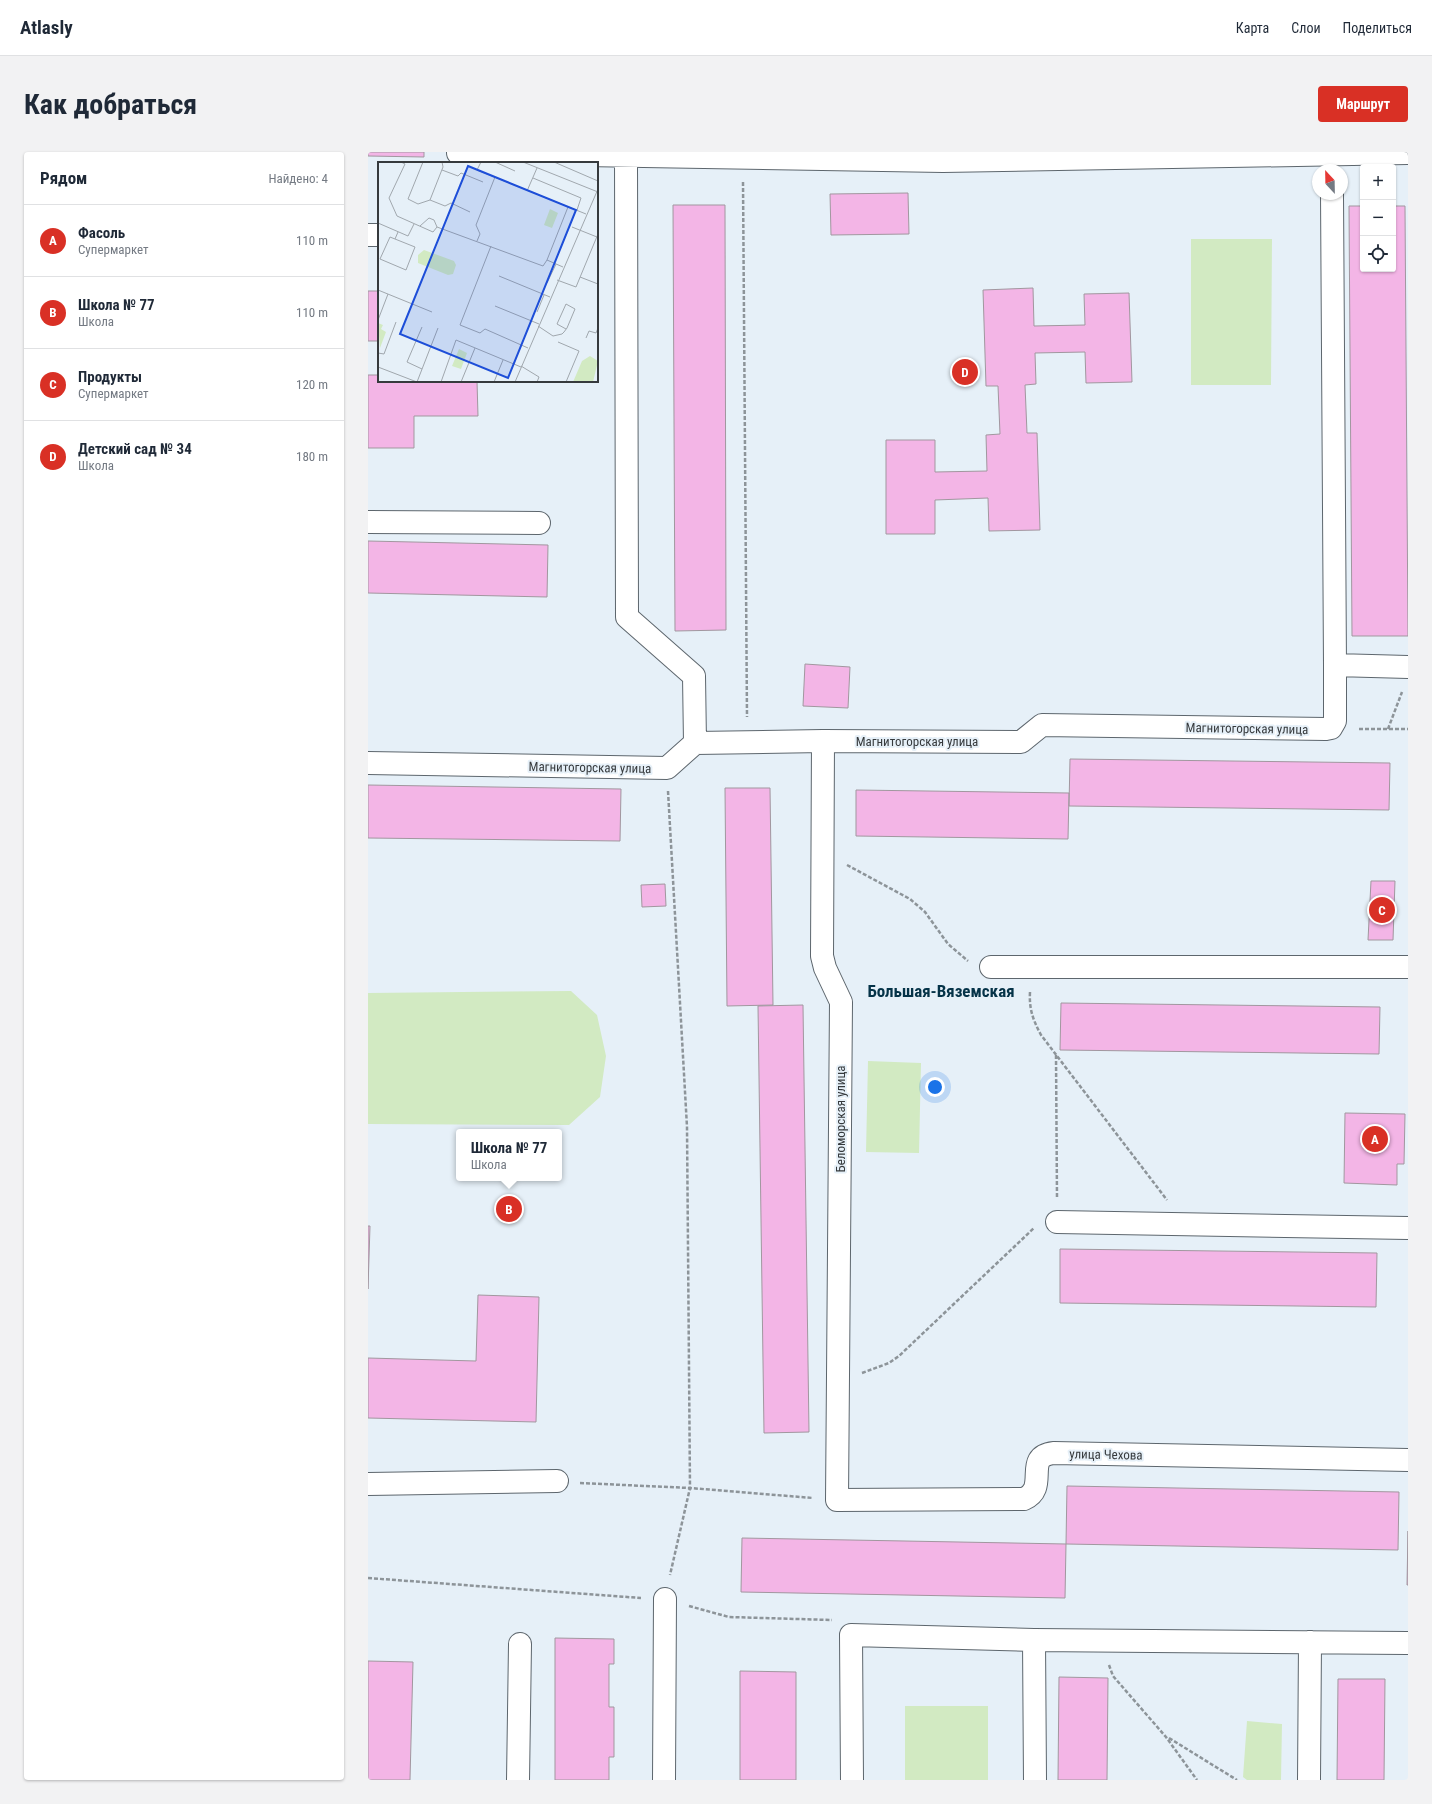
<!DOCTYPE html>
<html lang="ru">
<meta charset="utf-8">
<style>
body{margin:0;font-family:"Roboto Condensed",sans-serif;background:#f2f2f3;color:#1f2937}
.controls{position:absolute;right:12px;top:12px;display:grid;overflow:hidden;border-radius:4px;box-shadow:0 1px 3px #0004}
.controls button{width:36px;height:36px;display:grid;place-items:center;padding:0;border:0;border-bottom:1px solid #e0e1e3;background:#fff;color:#1f2937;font:20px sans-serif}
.compass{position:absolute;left:944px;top:12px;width:36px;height:36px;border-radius:50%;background:#fff;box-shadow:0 1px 3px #0004;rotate:338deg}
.you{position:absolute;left:567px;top:935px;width:14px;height:14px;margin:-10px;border:3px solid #fff;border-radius:50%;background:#1a73e8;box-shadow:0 0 0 6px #1a73e833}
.badge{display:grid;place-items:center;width:26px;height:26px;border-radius:50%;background:#d93025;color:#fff;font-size:13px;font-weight:700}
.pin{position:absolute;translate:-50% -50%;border:2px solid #fff;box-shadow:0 1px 4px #0006}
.popup{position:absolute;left:88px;top:977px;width:106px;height:52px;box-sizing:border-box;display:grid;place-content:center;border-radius:4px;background:#fff;filter:drop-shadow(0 1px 3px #0005);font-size:13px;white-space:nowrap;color:#747a83}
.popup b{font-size:15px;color:#1f2937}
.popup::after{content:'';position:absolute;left:50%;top:100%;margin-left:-8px;border:8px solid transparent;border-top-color:#fff}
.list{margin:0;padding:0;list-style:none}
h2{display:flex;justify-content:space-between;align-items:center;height:52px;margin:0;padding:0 16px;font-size:17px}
h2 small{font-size:13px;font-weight:400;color:#747a83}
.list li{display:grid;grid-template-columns:26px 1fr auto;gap:12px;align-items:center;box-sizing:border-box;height:72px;padding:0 16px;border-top:1px solid #e0e1e3}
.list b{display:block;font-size:15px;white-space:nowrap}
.list p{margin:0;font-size:13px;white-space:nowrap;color:#747a83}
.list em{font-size:13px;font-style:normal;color:#747a83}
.icon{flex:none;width:22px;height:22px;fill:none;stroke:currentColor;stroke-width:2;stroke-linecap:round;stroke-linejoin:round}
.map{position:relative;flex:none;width:1040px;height:1628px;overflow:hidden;border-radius:4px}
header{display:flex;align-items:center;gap:24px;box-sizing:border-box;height:56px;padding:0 20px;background:#fff;border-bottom:1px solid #e0e1e3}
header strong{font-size:19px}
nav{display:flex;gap:22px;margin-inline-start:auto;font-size:14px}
.intro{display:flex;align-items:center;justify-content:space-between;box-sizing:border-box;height:96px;padding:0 24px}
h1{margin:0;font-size:28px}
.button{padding:10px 18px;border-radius:4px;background:#d93025;color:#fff;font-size:14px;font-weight:700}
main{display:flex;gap:24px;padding:0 24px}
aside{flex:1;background:#fff;border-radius:4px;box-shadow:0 1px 3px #0004}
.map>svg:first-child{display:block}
.green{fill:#d2eac2}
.building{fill:#f3b5e6;stroke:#a1979f}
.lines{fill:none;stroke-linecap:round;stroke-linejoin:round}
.minor-casing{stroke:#5d666d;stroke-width:24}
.path{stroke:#8d9499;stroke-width:2.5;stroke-dasharray:4 2;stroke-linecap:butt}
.minor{stroke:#fff;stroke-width:22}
.labels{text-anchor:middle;stroke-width:4;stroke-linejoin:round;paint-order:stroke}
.street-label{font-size:13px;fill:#363a3d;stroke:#e6f0f8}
.district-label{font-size:17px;font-weight:bold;fill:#053348;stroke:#e6f0f8}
.inset-road{fill:none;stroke:#a0a7ad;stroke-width:1}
.view{fill:#1d4ed8;fill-opacity:0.15;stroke:#1d4ed8;stroke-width:2}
.inset-edge{fill:none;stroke:#363a3d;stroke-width:2}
</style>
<header>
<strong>Atlasly</strong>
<nav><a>Карта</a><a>Слои</a><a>Поделиться</a></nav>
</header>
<div class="intro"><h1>Как добраться</h1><a class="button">Маршрут</a></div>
<main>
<aside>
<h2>Рядом<small>Найдено: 4</small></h2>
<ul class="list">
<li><span class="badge">A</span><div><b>Фасоль</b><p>Супермаркет</p></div><em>110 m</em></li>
<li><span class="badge">B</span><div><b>Школа № 77</b><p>Школа</p></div><em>110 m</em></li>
<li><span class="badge">C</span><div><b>Продукты</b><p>Супермаркет</p></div><em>120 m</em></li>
<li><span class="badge">D</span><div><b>Детский сад № 34</b><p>Школа</p></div><em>180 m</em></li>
</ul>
</aside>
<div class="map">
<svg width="1040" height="1628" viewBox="0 0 1040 1628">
<rect width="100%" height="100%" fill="#e6f0f8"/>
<path class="green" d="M823 87H904L903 233H823Z
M203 839 229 863 238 904 232 945 201 973 0 972V841Z
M500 909 553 911 551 1001 498 1000Z
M537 1554H620V1628H537Z
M879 1569 914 1572 913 1628H879L875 1625Z"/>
<path class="building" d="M0 0H56V5L0 4Z
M540 41 541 82 463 83 462 42Z
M305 53H357L358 478 307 479Z
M981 54H995V117H1025V54H1037L1040 484H984Z
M665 136 666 174 717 173 716 142 761 141 764 230 718 231 717 200 667 201 668 232 657 233 659 281H669L672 378 621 379 620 346 567 348V382H518V288H567V320L619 319 618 283 632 282 630 234H618L615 138Z
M0 139H11V189H0Z
M0 223H11V229H109L110 264H46V296H0Z
M0 389 180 393 179 445 0 441Z
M437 512 482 515 480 556 435 554Z
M702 607 1022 611 1021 658 701 654Z
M0 633 253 637 252 689 0 686Z
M357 636H402L405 853 359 854Z
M488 638 701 641 700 687 488 684Z
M1003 729H1027L1025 788H1000Z
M297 732 298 754 274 755 273 733Z
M693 851 1012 855 1011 902 692 898Z
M435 853 441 1280 396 1281 390 854Z
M977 961 1037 962 1036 1012H1029V1033L976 1031Z
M0 1074H2L0 1137Z
M692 1097 1009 1101 1008 1155 692 1151Z
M110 1143 171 1145 168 1270 0 1266V1206L108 1209Z
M699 1334 1031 1340 1030 1398 698 1392Z
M1040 1379V1433H1039Z
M374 1386 698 1392 697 1446 373 1440Z
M187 1486 246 1487V1512H241V1555H246V1605H241V1628H187Z
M0 1509 45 1510 42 1628H0Z
M372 1519 428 1520V1628H372Z
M691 1525 740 1526 739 1628H690Z
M970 1527H1017L1016 1628H969Z"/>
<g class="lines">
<defs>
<path id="minor" d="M90 0V1L575 9 1040 1
M258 4 259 465 326 524 327 591
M964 42 967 513
M0 83H11
M0 370 171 371
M455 589 454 804 457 816 473 850 469 1348 656 1347C682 1336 654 1304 686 1301L1040 1308
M0 611 299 616 327 591 455 589 653 590 674 573 958 577 963 576 967 569V513L1040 515
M623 815H1040
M689 1070 1040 1076
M0 1332 189 1329
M666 1488 667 1628
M150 1628 152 1492
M296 1628 297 1447
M484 1628 483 1483 666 1488 1040 1491
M941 1628 942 1490"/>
</defs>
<use href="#minor" class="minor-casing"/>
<path class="path" d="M375 30 379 565
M991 577H1040
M1020 577 1034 540
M300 639 319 975 322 1336 302 1423
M479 713 542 747 557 760 580 792 600 809
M662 840C661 857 665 868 673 883L799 1048
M688 903 689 1046
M494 1221 521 1211 531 1204 666 1076
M212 1331 322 1336 445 1346
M0 1426 273 1446
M321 1454 361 1465 464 1468
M741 1513 745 1524 798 1585 829 1628
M801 1586 869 1628"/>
<use href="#minor" class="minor"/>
</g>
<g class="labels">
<g class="street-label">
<text transform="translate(879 576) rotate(1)" y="5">Магнитогорская улица</text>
<text x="549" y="594">Магнитогорская улица</text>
<text transform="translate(222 615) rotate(1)" y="5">Магнитогорская улица</text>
<text transform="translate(472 967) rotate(-90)" y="5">Беломорская улица</text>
<text transform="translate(738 1302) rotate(1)" y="5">улица Чехова</text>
</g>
<g class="district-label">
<text x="573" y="845">Большая-Вяземская</text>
</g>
</g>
<g transform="translate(10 10)">
<rect width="220" height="220" fill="#e6f0f8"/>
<path d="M172 47 180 51 174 66 166 63ZM46 88 76 99 78 103 75 112 70 113 40 101V93ZM0 161 5 163 3 167 8 170 2 186ZM81 187 89 191 83 207 74 204ZM212 194 220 199 215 220H195L204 199Z" fill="#d2eac2"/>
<path class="inset-road" d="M23 0 27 2 11 36 19 54 55 70 59 65 165 104 169 98 185 105M45 0 30 37 40 42 52 38 67 44 73 41 92 50M103 0 99 8 208 52M117 0 137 9M145 0 220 30M176 0 220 19M64 8 80 14 83 11 105 20M155 16 203 36 199 48M149 29 159 6M52 38 65 5 64 0M0 61 30 74 36 62M42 64 51 56 56 58 59 65M194 65 219 75M17 77 37 85 28 108 2 97 12 75 17 77 20 70M99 79 102 72 98 63 117 15M113 84 82 163 102 171 107 167 150 186M169 98 190 45M121 114 172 135M202 115 220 122M179 118 198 125 220 72M169 121 178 102M0 128 54 150M117 144 161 162M159 150 166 133M0 158 10 132M160 164 175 174 184 172 186 170 189 166 197 147 188 142 179 162 188 167M44 165 29 200 44 207M208 176 211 169 218 171 220 166M180 180 201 189 188 220M0 191 6 192 18 160M143 204 161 215 159 220M0 205 39 220M39 220 60 166M63 220 78 178 143 205M83 220 97 186M116 220 125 198M137 220 220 27"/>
<path class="view" d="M90 4 198 48 130 216 22 172Z"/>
<rect width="220" height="220" class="inset-edge"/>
</g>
</svg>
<div class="controls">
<button>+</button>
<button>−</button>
<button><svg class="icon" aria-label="locate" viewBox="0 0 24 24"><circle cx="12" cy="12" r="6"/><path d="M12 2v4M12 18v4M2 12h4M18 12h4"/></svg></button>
</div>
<svg class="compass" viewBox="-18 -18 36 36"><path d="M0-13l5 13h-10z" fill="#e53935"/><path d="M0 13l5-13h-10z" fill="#747a83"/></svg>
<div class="you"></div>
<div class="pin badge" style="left:1007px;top:987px">A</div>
<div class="pin badge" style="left:141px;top:1057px">B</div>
<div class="popup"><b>Школа № 77</b>Школа</div>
<div class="pin badge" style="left:1014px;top:758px">C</div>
<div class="pin badge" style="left:597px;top:220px">D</div>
</div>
</main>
